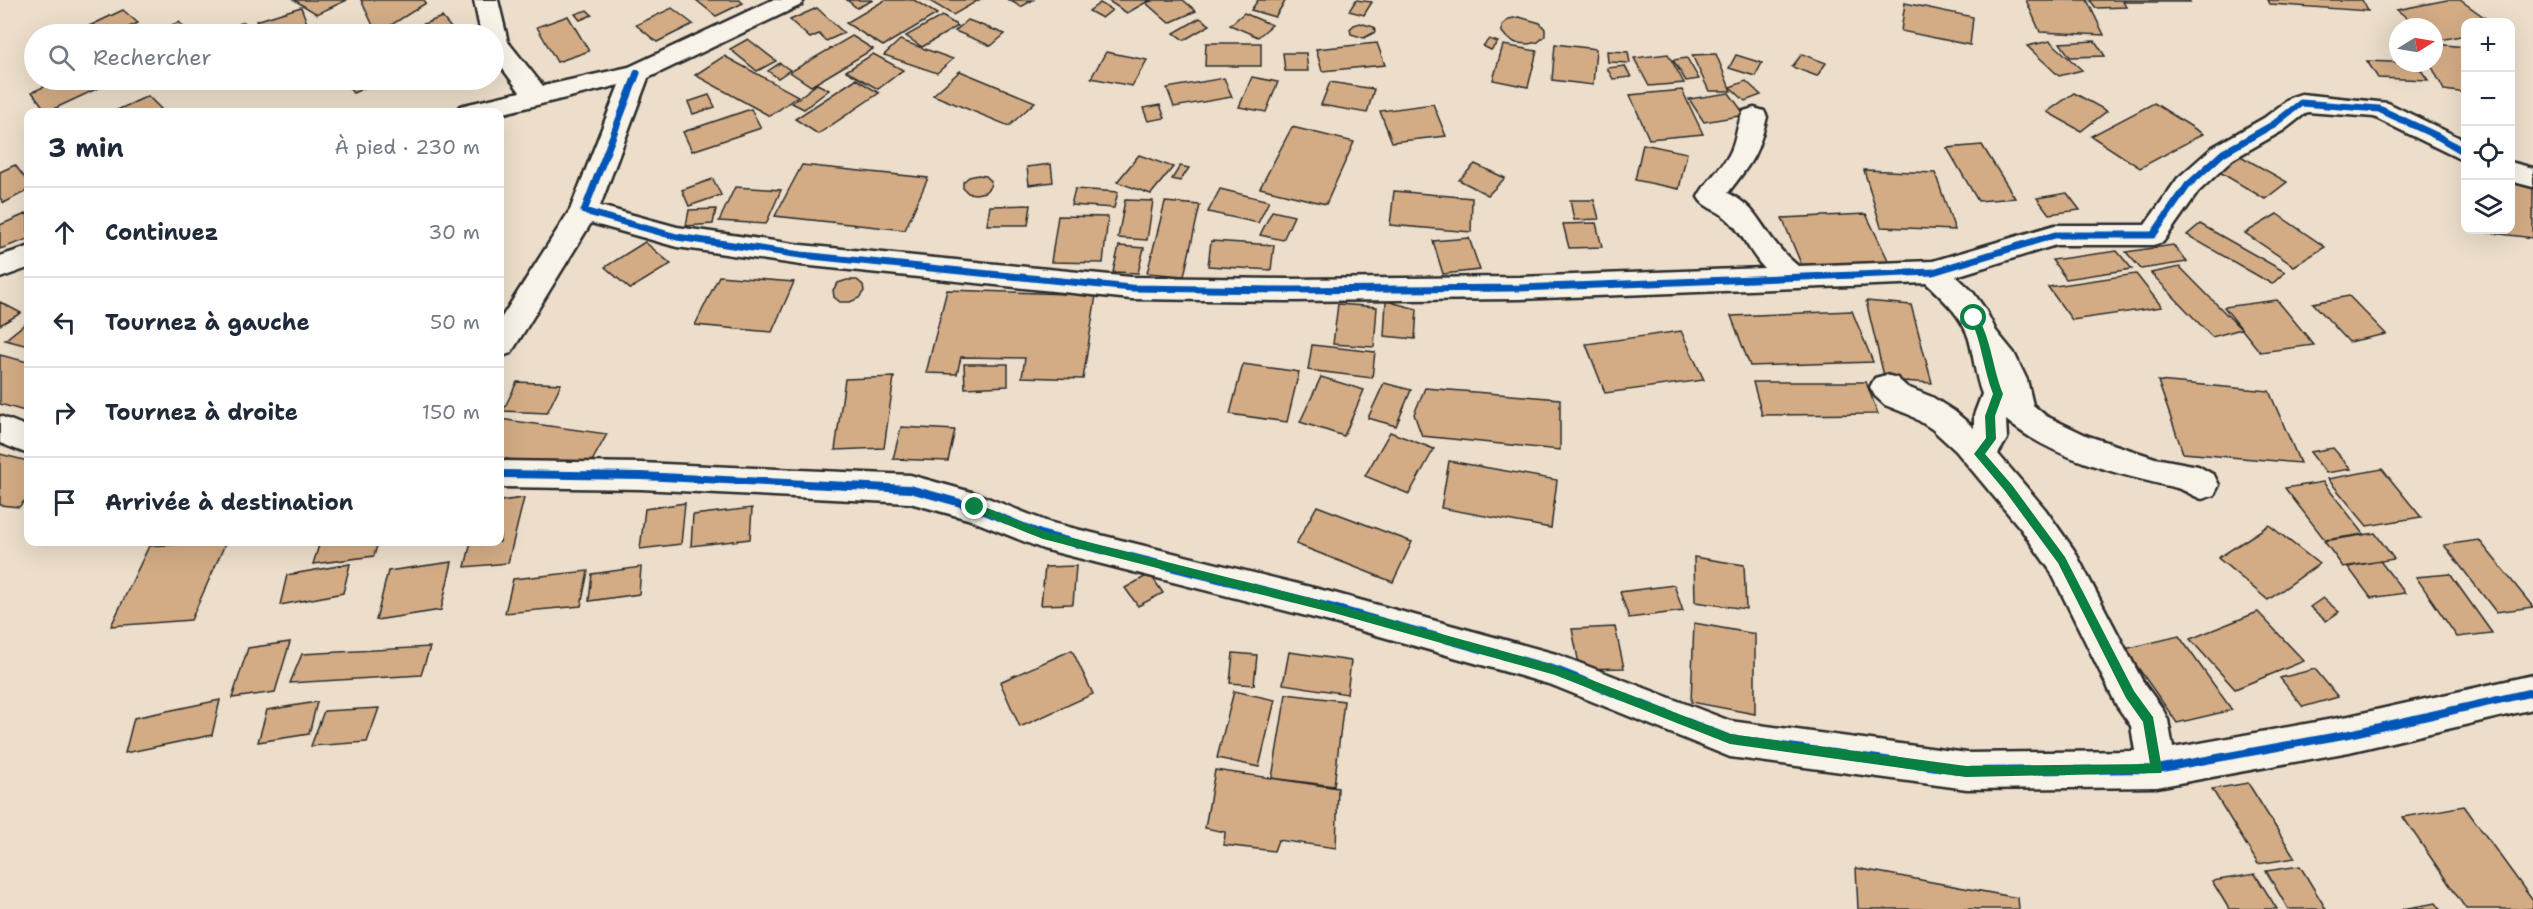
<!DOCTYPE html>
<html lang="fr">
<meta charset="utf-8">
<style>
body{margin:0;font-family:"Shantell Sans",sans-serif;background:#f6f6f7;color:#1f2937}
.controls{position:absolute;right:18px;top:18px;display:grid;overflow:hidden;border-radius:12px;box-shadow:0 6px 24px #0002}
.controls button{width:54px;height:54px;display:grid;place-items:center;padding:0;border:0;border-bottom:2px solid #e0e1e3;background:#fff;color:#1f2937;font:30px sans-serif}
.compass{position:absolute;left:2389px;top:18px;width:54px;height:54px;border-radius:50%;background:#fff;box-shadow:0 6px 24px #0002;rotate:79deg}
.stop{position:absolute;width:18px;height:18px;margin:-14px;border:4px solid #0b8043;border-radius:50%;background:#fff}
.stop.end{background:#0b8043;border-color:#fff;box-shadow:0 2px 6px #0008}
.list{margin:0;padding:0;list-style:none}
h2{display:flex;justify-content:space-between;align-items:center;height:78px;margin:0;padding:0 24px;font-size:26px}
h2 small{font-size:20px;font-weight:400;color:#747a83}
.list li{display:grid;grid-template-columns:39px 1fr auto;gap:18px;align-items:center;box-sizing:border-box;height:90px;padding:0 24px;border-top:2px solid #e0e1e3}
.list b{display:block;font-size:22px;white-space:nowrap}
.list em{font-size:20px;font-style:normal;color:#747a83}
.icon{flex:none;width:33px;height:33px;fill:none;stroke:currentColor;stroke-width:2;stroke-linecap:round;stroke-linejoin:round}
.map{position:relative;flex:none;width:2533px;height:909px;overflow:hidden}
.search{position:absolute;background:#fff;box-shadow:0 6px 24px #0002;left:24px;top:24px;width:480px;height:66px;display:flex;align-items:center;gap:15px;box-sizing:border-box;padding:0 21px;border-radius:33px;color:#747a83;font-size:22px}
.panel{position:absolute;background:#fff;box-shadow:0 6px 24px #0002;left:24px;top:108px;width:480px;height:438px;border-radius:12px}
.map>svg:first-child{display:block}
.building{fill:#d3ac85;stroke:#2b2b2b;stroke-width:1.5}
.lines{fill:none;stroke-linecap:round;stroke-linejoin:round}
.minor-casing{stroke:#2b2b2b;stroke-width:5}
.minor{fill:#f7f3e8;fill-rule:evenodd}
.cycleway-far1-casing{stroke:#f7f3e8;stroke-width:10}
.cycleway-casing{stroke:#f7f3e8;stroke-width:12}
.cycleway-far1{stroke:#0057b8;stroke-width:7}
.cycleway{stroke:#0057b8;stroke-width:8}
.route{fill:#0b8043}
</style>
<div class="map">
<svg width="2533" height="909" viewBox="0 0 2533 909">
<rect width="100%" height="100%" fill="#ecdeca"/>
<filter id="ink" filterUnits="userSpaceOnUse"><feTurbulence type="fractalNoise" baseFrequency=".0167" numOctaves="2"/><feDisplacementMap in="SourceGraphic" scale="12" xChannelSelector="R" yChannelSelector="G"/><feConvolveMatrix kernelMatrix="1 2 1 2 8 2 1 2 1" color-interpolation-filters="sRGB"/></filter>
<g filter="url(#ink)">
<path class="building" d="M294 0H347L317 14Z
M361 0H424L426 3 377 34Z
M696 0H739L743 3 716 16Z
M847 0H873L857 8Z
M885 0H914L937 14 883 46 846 23Z
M928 0H979L953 15Z
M1009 0H1033L1021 7Z
M1107 0H1150L1127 13Z
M1154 0H1183L1196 11 1169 23 1146 3Z
M1258 0H1286L1275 17 1251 10Z
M1356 0 1372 2 1364 15 1349 11Z
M2026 0H2087L2104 35 2040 32Z
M2090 0H2122L2126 7 2096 8Z
M2124 0H2188L2190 2H2125Z
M2268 0H2362L2368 11 2270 4Z
M2447 0H2460L2491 22H2466V35L2436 41 2434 39V27H2419L2397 10Z
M1100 3 1112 10 1102 18 1089 11Z
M1905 3 1973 17 1970 45 1901 31Z
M301 7 311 34H272L271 31 261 34 256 21Z
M672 8 693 24 657 42 636 25Z
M817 8 844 33 826 41 819 34 810 38 790 20Z
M123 10 138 23 114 34H90L83 29Z
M587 10 592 15 580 20 575 14Z
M1244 13 1272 25 1258 37 1230 25Z
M568 16 589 51 557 62 537 27Z
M942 16 958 26 922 47 906 36Z
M442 17 456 34H398Z
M1519 17 1540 23 1545 29V36L1538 42 1528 44 1516 43 1507 38 1502 32V25L1509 19Z
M1200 18 1210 25 1184 40 1174 33Z
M968 20 1005 34 991 46 955 31Z
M179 22 191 34H161L158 31Z
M244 22 257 34H216Z
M1360 23 1374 27 1375 32 1364 38 1351 34 1350 29 1354 25Z
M852 36 873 49 811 86 790 72Z
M748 39 776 61 757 71 730 49Z
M1489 39 1498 42 1491 50 1483 46Z
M900 40 953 59 937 73 884 55Z
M2050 41 2082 70 2059 76 2027 46Z
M2095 41 2105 56 2070 57 2060 43Z
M1206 43H1261V66H1205Z
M1377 43 1385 65 1322 71 1316 49Z
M1555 44 1596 49 1593 85 1552 80Z
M2434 44 2466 47V93L2444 90 2430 63H2434Z
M1503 45 1537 51 1528 87 1493 80Z
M1607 51 1628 52 1630 63 1608 62Z
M1106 52 1147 60 1132 86 1091 78Z
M1283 53H1306L1308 71H1285Z
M873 54 903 70 878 89 846 71Z
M1668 54 1684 83 1649 86 1634 58Z
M1716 54 1731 91H1709L1692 55Z
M1802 54 1826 63 1817 76 1792 67Z
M1736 55 1762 63 1755 76 1729 68Z
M724 56 798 96 770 116 695 75Z
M1687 58 1699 79 1686 81 1673 60Z
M2367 61 2416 63 2428 80 2378 78Z
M780 63 790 70 778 78 768 71Z
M1625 66 1631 77 1613 79 1607 68Z
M960 71 1035 102 1009 126 933 95Z
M1252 77 1278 82 1266 112 1239 107Z
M1224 78 1232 97 1174 107 1167 88Z
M856 79 879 93 818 134 795 119Z
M59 80H99L103 86 47 112 32 92Z
M343 80H373L376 83 353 93Z
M1746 81 1761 95 1745 101 1730 87Z
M1330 82 1374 89 1367 113 1321 105Z
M817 84 829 90 804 109 792 103Z
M1682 90 1703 134 1649 139 1630 95Z
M1729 93 1745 115 1704 122 1689 99Z
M2074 93 2107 111 2081 131 2047 112Z
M709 95 715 107 693 114 688 102Z
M148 96 164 112H113Z
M2154 103 2203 134 2140 168 2091 136Z
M1433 104 1446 136 1392 142 1380 111Z
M1160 105 1165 118 1148 121 1143 108Z
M751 109 761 128 692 151 683 132Z
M1292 127 1354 142 1326 204 1260 188Z
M1643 144 1687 153 1679 189 1635 180Z
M1982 145 2015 198 1978 201 1947 148Z
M2237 154 2287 182 2265 199 2216 170Z
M1139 155 1173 167 1151 194 1117 182Z
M1051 164 1053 182 1029 185 1027 167Z
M1475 164 1505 178 1488 195 1459 180Z
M15 165 28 182V190L4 203 0 198V172Z
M802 165 928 178 905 230 775 216Z
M1180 166 1189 168 1180 181 1172 179Z
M1864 170 1935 173 1955 230 1881 227Z
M978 175 986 176 991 181 990 187 985 192 976 194 968 193 963 188V182L969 177Z
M713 179 721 195 689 206 682 190Z
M2510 181 2533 185V238L2484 232 2483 230H2510Z
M735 187 781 190 766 224 719 221Z
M1075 189 1118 192 1114 208 1071 205Z
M1220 189 1269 201 1258 223 1208 212Z
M1394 191 1472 198 1471 232 1390 225Z
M2067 193 2080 210 2049 214 2037 198Z
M1125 200 1153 201 1147 240 1118 238Z
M1570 200H1594L1599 219 1574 220Z
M1165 202 1200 205 1184 276 1147 273Z
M1031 205 1028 225H987L990 206Z
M716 209 713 224 686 226 689 210Z
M1272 211 1294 216 1283 240 1260 235Z
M28 213V239L0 249V225Z
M1866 214 1889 262 1802 266 1782 218Z
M2277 214 2325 247 2294 266 2245 233Z
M1058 216 1108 217 1103 263 1051 262Z
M1596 223 1602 247 1569 248 1563 224Z
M2200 224 2285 272 2272 284 2187 235Z
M1469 238 1480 270 1443 274 1433 241Z
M1211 241 1274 245 1271 270 1208 266Z
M645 242 671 264 630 289 605 267Z
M2173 245 2187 262 2141 269 2126 252Z
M1119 246 1144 248 1138 273 1113 272Z
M2117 251 2132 269 2066 279 2052 260Z
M2180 267 2241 329 2212 337 2151 273Z
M2136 274 2162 307 2072 320 2048 287Z
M719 276 794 282 772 332 695 325Z
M847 280H857L863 285 864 291 859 298 850 302H840L834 297 833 290 838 283Z
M947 290 1096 295 1083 379 1022 377 1025 358 961 357 957 374 926 373Z
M2349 296 2386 334 2349 342 2313 303Z
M2277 300 2314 345 2260 352 2224 307Z
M1386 301 1417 309 1415 339 1384 336Z
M1866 301 1911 305 1932 383 1885 380Z
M0 302 21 313 0 325Z
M1338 304 1377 307 1374 347 1333 344Z
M1852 311 1873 362 1750 366 1731 316Z
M26 323 28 324V346L5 340Z
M1681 331 1704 380 1605 393 1586 344Z
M1312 345 1375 352 1372 378 1308 370Z
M0 355 28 362V412L0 404Z
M964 364H1008V386L965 388Z
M1243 364 1299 372 1287 422 1230 414Z
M894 377 884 448 835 450 845 379Z
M1321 377 1364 390 1344 436 1300 422Z
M2158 381 2269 391 2300 463 2183 453Z
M517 382 561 384 547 413 503 411Z
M1753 382H1866L1878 414 1762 415Z
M1384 383 1411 390 1396 426 1368 418Z
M1425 388 1560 399V450L1422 436 1414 414Z
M500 419 607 434 587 470 500 458Z
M901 427 955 430 948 461 893 459Z
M1390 432 1434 449 1409 494 1365 476Z
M2333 448 2351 469 2326 473 2310 452Z
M0 454 28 461V497L19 507 0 505Z
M1449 461 1557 480 1551 528 1441 508Z
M2382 469 2421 517 2367 526 2328 479Z
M2323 482 2364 534 2325 540 2285 488Z
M524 498 508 563 465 567 471 542H500V501Z
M685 503 681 544 640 549 645 509Z
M1317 506 1412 542 1393 582 1296 544Z
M752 508 750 539 691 546 693 515Z
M2269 525 2319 564 2268 600 2218 558Z
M2375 533 2394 559 2343 567 2324 541Z
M2479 540 2533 607 2496 612 2444 545Z
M226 542 191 620 111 626 149 546Z
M320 542H378L374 556 313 564Z
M1694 557 1744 565 1746 609 1695 602Z
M2380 561 2405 593 2371 598 2348 567Z
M452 562 441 610 376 620 388 571Z
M350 564 343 593 280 605 287 575Z
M1076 566 1073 604 1041 605 1045 567Z
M641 567 639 594 589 601 592 574Z
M588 571 581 606 505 613 513 579Z
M1150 574 1163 593 1138 606 1125 588Z
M2450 574 2492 633 2457 637 2416 577Z
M1674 585 1683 611 1629 618 1620 592Z
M2323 598 2339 612 2326 621 2310 607Z
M2258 612 2304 661 2235 689 2190 639Z
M1694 623 1755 634V714L1691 702Z
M1615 627 1624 668 1580 669 1572 629Z
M2179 636 2232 710 2177 723 2125 649Z
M290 642 275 692 232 698 248 648Z
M430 647 421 675 290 683 302 654Z
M1072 650 1093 694 1020 727 1000 682Z
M1289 652 1351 661 1347 694 1283 684Z
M1233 653 1257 655 1254 685 1230 683Z
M2315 669 2338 697 2303 707 2280 678Z
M1234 691 1275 700 1259 767 1217 758Z
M1286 694 1344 701 1334 786 1272 778Z
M220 700 212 735 125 753 134 718Z
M317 702 309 734 258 742 267 710Z
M379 708 367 742 311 746 324 711Z
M1215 770 1338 788 1336 848 1278 840 1274 851 1224 845 1225 832 1205 828Z
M2248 783 2295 858 2258 864 2212 789Z
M2464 806 2533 901V909H2466L2403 817Z
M2300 866 2326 909H2288L2266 871Z
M1856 868 2018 898 2019 909H1858Z
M2255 874 2277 909H2229L2212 881Z
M2436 903 2440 909H2402Z"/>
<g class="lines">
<defs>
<path id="minor" d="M474 0H498L508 42 543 86 629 67 772 0H804L801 5 648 78 600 206 677 227 801 245 1131 277 1288 279 1519 277 1764 268C1749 252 1742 231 1725 217 1716 209 1704 208 1698 197 1706 181 1720 170 1729 155 1737 141 1736 124 1744 111L1754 108 1764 111 1767 117C1757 157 1752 161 1728 193 1757 208 1758 222 1777 245 1783 253 1791 260 1798 266L1933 261 2055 225H2145L2178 178 2213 147 2264 118 2292 97 2301 94 2388 103 2466 141V162L2374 117 2307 112 2284 130 2233 159 2198 192 2163 242 2153 245H2056L1956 276 1972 291 1985 309 1996 331 2014 353 2027 380 2033 405 2046 416 2088 436 2155 458 2198 466 2214 475 2219 485 2214 495 2202 499C2193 496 2185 490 2177 488 2118 474 2053 459 2006 420L2007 439 1998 454 2045 509 2074 550 2143 682 2162 708 2168 720 2173 748 2349 716 2533 675V709L2349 752 2157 787 1967 789 1730 757 1552 685 1334 623 1043 549 968 519 910 503 641 489 500 487V461L641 463 910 475 975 493 1048 522 1334 593 1556 654 1730 721 1967 753 2135 751 2131 726 2117 706 2050 570 2021 529 1956 451 1932 429 1910 415 1885 405 1875 396 1870 387 1875 378 1886 375 1897 378 1907 387 1932 397 1954 411 1974 428V415L1982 394C1975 376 1974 357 1969 339 1962 316 1943 299 1926 283L1519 299 1288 301 1131 299 801 265 677 247 591 223 511 353 500 357V320L570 210 619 85 500 114 456 112 460 106 520 92 494 57V34H481Z
M2510 162 2533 168V187L2510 181Z
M28 247V268L0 278V256Z
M0 416 28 427V454L0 443Z"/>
</defs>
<use href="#minor" class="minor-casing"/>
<use href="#minor" class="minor"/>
<defs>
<path id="cycleway-far1" d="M637 73 584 211 677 237 801 255 1131 288 1288 290 1519 288 1933 272 2055 235H2153L2188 185 2223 153 2274 124 2301 103 2379 109 2439 137 2466 153"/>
<path id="cycleway" d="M500 474 641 476 910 489 975 507 1043 535 1334 608 1556 670 1730 739 1967 771 2157 769 2349 734 2533 692"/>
</defs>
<use href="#cycleway-far1" class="cycleway-far1-casing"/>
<use href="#cycleway" class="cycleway-casing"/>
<use href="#cycleway-far1" class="cycleway-far1"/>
<use href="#cycleway" class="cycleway"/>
</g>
</g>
<path class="route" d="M1974 314 1977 315C1992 342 1992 366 2003 394L1995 416 1996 439 1985 454 2012 485 2065 557 2134 691 2153 717 2162 769 2161 773 1966 777 1730 744 1555 675 1334 613 1043 539 971 510 970 507 975 503 1044 531 1334 604 1556 666 1730 734 1966 766 2150 764 2143 722 2126 698 2058 563 2005 491 1974 454 1986 438 1985 416 1993 394C1983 368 1982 342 1970 318Z"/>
</svg>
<div class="controls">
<button>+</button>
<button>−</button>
<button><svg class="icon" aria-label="locate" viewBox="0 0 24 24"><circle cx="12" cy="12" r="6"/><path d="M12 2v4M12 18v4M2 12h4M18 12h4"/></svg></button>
<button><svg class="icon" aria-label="layers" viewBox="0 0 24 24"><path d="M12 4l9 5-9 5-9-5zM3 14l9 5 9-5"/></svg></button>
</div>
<svg class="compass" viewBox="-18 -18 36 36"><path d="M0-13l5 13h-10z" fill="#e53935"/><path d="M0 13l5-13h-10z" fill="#747a83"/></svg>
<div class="stop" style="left:1974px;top:318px"></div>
<div class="stop end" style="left:975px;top:507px"></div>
<div class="search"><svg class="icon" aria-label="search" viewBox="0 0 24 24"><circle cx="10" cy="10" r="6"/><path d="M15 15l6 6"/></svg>Rechercher</div>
<section class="panel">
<h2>3 min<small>À pied · 230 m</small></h2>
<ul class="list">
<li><svg class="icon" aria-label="ahead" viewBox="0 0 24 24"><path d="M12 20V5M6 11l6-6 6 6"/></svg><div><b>Continuez</b></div><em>30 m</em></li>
<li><svg class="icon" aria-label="left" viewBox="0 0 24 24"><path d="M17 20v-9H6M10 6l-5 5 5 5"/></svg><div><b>Tournez à gauche</b></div><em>50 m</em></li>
<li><svg class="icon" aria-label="right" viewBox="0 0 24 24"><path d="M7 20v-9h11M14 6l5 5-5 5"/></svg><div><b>Tournez à droite</b></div><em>150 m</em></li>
<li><svg class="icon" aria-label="arrive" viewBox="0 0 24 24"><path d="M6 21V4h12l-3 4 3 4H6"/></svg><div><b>Arrivée à destination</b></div></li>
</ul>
</section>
</div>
